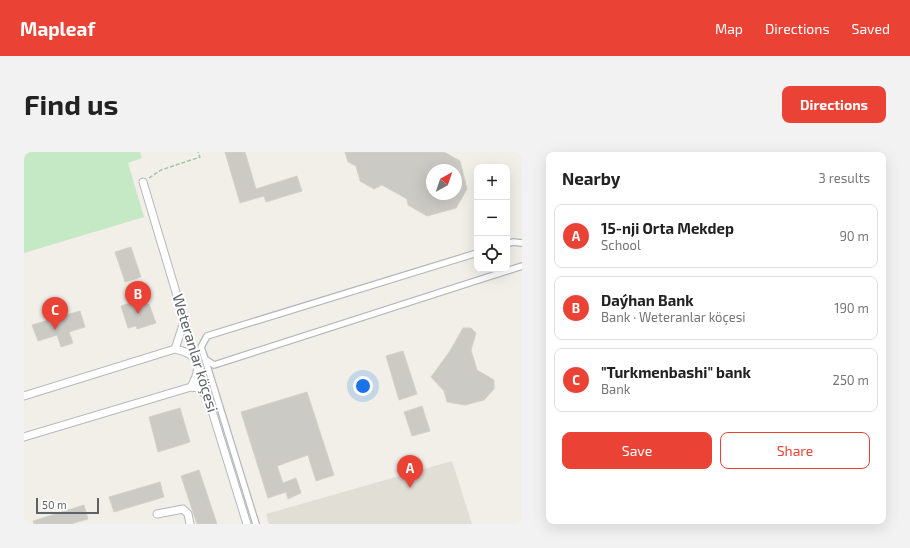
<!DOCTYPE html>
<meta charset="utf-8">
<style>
body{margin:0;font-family:"Exo 2",sans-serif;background:#f2f2f2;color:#222}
.controls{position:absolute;right:12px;top:12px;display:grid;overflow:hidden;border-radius:8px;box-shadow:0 4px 16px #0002}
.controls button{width:36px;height:36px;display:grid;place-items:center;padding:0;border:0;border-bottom:1px solid #e0e0e0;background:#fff;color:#222;font:20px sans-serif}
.compass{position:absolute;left:402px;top:12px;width:36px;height:36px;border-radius:50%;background:#fff;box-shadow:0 4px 16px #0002;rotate:40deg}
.scale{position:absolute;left:12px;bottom:10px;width:63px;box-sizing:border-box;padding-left:4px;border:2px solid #5f6368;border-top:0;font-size:11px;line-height:14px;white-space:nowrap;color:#5f6368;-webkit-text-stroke:3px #fff;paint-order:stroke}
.you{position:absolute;left:339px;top:234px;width:14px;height:14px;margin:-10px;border:3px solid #fff;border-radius:50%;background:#1a73e8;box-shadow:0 0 0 6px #1a73e833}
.badge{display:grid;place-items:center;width:26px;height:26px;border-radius:50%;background:#ea4335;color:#fff;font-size:13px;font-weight:700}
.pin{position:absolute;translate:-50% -33px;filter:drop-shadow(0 1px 2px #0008)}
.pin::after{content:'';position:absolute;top:21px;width:14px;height:12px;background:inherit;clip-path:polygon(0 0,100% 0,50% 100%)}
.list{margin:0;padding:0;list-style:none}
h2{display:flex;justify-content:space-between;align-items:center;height:52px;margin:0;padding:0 16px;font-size:17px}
h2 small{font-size:13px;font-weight:400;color:#767676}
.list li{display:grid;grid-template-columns:26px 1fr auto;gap:12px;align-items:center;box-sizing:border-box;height:64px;margin:0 8px 8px;padding:0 8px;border:1px solid #e0e0e0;border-radius:8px}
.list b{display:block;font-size:15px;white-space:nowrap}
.list p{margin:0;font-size:13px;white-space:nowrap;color:#767676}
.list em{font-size:13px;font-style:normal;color:#767676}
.actions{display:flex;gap:8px;padding:12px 16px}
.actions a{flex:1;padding:9px 0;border:1px solid #ea4335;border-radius:8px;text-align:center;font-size:14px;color:#ea4335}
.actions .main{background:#ea4335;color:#fff}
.icon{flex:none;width:22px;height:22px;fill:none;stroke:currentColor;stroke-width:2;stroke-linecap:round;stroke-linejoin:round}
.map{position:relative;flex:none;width:498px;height:372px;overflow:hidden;border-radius:8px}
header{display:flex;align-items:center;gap:24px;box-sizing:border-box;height:56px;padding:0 20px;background:#ea4335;color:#fff}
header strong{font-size:19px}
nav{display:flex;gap:22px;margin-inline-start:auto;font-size:14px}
.intro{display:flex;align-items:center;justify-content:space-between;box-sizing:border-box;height:96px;padding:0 24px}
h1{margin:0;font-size:28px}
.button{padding:10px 18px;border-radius:8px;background:#ea4335;color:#fff;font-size:14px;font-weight:700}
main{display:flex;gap:24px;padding:0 24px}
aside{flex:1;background:#fff;border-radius:8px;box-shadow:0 4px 16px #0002}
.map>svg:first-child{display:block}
.education{fill:#e1ded6}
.green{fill:#c5e8c5}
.building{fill:#cccac5;stroke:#d6d1c6;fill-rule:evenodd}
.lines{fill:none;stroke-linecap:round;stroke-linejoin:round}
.pedestrian-casing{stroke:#b5b8bc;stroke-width:8}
.minor-casing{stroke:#b5b8bc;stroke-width:9}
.path{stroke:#9cc7a9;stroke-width:1.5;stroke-dasharray:4 2;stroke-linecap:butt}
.pedestrian{stroke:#fff;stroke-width:5.5}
.minor{stroke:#fff;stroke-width:7}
.labels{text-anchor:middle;stroke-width:4;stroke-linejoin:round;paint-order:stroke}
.street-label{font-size:15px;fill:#5f6368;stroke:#fff}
</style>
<header>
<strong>Mapleaf</strong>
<nav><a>Map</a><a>Directions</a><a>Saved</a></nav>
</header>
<div class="intro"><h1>Find us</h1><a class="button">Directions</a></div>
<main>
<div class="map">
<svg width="498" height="372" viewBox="0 0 498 372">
<rect width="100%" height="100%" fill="#f1efe8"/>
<path class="education" d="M428 309 448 372H245L242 362Z"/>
<path class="green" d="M0 0H116L118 6 104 11 120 65 0 101Z"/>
<path class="building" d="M201 0H221L232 37 273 24 278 39 242 50 240 44 216 51Z
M321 0H420L436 9 443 37 432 56 403 64 384 53 383 47 358 33 350 37 336 29 332 14 324 10ZM408 18H432V42H408Z
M107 95 117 125 101 130 91 100Z
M119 147 122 153 125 152 132 171 113 177 112 174 104 176 97 154Z
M56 159 61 175 45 180 49 191 37 195 33 183 14 189 8 173Z
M439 176H447L452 181 447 198 453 218 470 228V237L460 248 441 253 423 250 420 239 407 225 426 199Z
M379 199 393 242 375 248 362 204Z
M283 240 310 323 292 329 284 303 253 314 259 331 272 326 277 341 264 347 262 340 244 346 217 260Z
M398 254 406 279 388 284 380 260Z
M156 256 166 290 134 300 125 265Z
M175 318 193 372H173L157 324Z
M136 330 140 345 90 360 85 345Z
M60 353 64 367 46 372H10L9 369Z"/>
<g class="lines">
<defs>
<path id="pedestrian" d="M483 92 489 90 498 91
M453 101 183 184 177 195 181 207 190 213 498 114
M181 207 232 372"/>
<path id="minor" d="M119 30 172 207
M151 197 161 167
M175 217 223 372
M167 235 175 236 183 245
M0 244 151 197C175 202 179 214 167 235L0 285
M133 362 159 357 164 362 166 372"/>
</defs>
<use href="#pedestrian" class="pedestrian-casing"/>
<use href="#minor" class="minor-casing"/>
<path class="path" d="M125 26 137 18 176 5 174 0"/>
<use href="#pedestrian" class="pedestrian"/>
<use href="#minor" class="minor"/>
</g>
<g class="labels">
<g class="street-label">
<text transform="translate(171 201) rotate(73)" y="5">Weteranlar köçesi</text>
</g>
</g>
</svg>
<div class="controls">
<button>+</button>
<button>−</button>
<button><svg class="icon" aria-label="locate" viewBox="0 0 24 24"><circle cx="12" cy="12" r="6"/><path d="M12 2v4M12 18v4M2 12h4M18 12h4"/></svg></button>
</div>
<svg class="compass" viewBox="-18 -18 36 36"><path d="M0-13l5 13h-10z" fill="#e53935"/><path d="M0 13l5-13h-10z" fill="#767676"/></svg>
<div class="scale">50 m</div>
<div class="you"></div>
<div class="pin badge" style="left:386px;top:336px">A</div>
<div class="pin badge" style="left:114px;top:162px">B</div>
<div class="pin badge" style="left:31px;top:178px">C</div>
</div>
<aside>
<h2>Nearby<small>3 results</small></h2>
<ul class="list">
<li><span class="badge">A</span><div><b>15-nji Orta Mekdep</b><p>School</p></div><em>90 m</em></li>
<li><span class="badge">B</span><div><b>Daýhan Bank</b><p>Bank · Weteranlar köçesi</p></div><em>190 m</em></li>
<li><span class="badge">C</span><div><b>&quot;Turkmenbashi&quot; bank</b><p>Bank</p></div><em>250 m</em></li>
</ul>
<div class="actions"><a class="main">Save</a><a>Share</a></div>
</aside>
</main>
